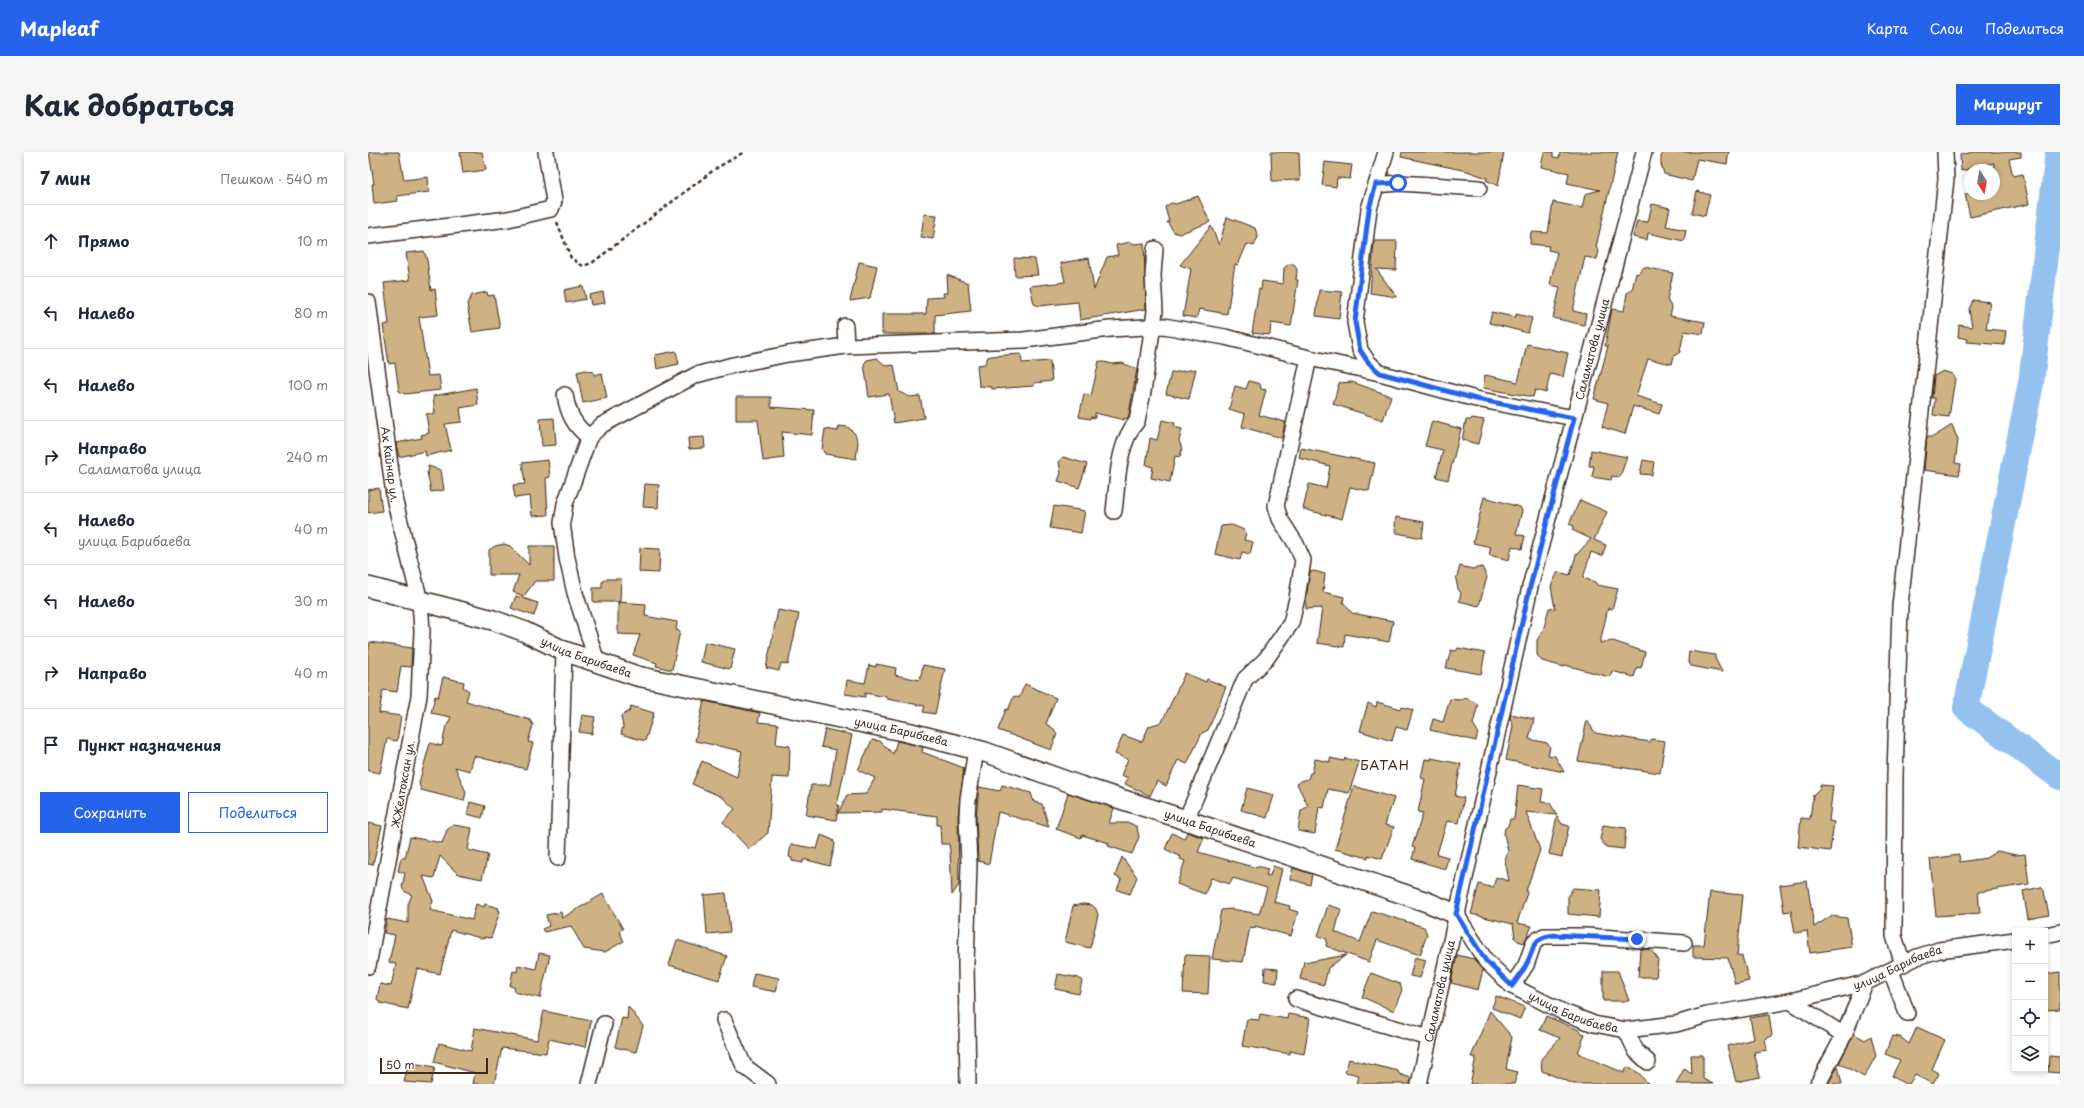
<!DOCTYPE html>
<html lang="ru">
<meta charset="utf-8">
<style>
body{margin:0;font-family:"Playpen Sans",sans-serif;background:#f6f6f7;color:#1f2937}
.controls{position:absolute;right:12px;bottom:12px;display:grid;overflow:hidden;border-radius:0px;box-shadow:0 2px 6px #0003}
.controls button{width:36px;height:36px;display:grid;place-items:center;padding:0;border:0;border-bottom:1px solid #e0e1e3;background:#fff;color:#1f2937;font:20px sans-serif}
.compass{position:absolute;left:1596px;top:12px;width:36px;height:36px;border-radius:50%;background:#fff;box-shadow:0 2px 6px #0003;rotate:169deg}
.scale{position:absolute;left:12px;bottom:10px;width:108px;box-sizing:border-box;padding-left:4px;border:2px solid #3b2a1e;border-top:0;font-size:11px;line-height:14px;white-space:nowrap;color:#3b2a1e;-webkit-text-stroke:3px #fff;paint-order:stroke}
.stop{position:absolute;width:12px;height:12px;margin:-9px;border:3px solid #2563eb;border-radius:50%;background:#fff}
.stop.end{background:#2563eb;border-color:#fff;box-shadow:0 1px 4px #0008}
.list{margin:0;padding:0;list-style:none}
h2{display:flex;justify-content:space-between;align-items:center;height:52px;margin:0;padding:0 16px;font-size:17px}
h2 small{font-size:13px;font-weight:400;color:#747a83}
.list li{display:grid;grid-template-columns:26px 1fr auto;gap:12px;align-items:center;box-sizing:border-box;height:72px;padding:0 16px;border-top:1px solid #e0e1e3}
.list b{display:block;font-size:15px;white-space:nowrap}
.list p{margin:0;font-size:13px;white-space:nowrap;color:#747a83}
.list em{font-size:13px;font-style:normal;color:#747a83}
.actions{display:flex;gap:8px;padding:12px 16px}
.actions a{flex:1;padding:9px 0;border:1px solid #2563eb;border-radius:0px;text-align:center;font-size:14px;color:#2563eb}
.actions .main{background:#2563eb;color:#fff}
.icon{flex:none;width:22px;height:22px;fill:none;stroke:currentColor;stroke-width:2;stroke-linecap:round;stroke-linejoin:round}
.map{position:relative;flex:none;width:1692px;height:932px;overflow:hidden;border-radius:0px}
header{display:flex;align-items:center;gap:24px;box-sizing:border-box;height:56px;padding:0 20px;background:#2563eb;color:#fff}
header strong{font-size:19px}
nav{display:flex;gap:22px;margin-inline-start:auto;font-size:14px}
.intro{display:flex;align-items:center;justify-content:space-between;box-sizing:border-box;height:96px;padding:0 24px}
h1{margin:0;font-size:28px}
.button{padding:10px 18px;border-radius:0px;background:#2563eb;color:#fff;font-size:14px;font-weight:700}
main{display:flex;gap:24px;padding:0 24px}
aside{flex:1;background:#fff;border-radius:0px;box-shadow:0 2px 6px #0003}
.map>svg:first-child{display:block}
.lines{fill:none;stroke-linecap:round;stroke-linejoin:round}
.river{stroke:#94c1ee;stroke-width:26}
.building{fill:#ceb283;stroke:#3b2a1e}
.minor-casing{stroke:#3b2a1e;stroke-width:18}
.tertiary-casing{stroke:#3b2a1e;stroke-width:22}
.path{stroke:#3b2a1e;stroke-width:2.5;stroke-dasharray:4 3;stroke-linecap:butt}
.minor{stroke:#fff;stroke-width:15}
.tertiary{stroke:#fff;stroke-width:19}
.route{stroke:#2563eb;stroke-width:5}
.labels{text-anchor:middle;stroke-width:3;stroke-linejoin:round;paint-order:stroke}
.street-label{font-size:11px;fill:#3b2a1e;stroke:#fff}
.quarter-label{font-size:13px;letter-spacing:1px;fill:#3b2a1e;stroke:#fff}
</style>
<header>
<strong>Mapleaf</strong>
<nav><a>Карта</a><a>Слои</a><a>Поделиться</a></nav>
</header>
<div class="intro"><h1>Как добраться</h1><a class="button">Маршрут</a></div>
<main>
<aside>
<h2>7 мин<small>Пешком · 540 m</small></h2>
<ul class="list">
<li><svg class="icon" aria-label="ahead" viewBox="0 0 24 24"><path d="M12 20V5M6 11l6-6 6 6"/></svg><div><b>Прямо</b></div><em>10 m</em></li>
<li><svg class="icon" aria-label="left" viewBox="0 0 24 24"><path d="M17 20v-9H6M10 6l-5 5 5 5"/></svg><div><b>Налево</b></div><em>80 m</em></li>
<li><svg class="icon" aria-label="left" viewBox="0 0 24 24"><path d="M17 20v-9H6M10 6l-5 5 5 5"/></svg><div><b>Налево</b></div><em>100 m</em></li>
<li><svg class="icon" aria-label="right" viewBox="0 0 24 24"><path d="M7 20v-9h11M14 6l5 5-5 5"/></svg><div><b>Направо</b><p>Саламатова улица</p></div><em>240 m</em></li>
<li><svg class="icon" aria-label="left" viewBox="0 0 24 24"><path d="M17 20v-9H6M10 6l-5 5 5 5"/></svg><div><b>Налево</b><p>улица Барибаева</p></div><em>40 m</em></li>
<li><svg class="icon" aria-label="left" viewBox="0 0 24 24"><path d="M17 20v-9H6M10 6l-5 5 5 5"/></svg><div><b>Налево</b></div><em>30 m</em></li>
<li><svg class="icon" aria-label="right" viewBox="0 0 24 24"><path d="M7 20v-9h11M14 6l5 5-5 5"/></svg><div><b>Направо</b></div><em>40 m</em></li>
<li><svg class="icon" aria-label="arrive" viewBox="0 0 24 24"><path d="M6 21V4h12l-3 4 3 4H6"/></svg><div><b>Пункт назначения</b></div></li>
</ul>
<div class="actions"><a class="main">Сохранить</a><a>Поделиться</a></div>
</aside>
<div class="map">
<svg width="1692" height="932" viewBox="0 0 1692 932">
<rect width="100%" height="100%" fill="#fff"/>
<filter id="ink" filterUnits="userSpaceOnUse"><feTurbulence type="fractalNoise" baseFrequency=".025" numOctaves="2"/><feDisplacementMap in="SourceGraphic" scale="8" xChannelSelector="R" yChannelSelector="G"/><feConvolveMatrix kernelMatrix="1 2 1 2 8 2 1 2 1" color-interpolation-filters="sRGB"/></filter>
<g filter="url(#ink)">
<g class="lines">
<path class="river" d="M1690 0 1663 231 1598 556 1692 625"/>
</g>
<path class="building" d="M1 0H31L36 28 60 25 61 40 29 44 30 49 6 52 4 32H6Z
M92 0H114L118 18 95 21Z
M903 0H931L932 28 904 29Z
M1034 0H1136L1130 34 1118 28 1119 26 1099 19 1033 5Z
M1176 0H1185V5L1191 6 1192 0H1250L1228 95 1231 99 1229 107 1217 105 1205 159 1218 162 1216 173 1185 166 1192 135 1182 133 1189 100 1180 98 1181 94 1162 92 1163 80 1180 81 1185 50 1214 56 1217 42 1232 38 1199 31 1201 21 1173 15Z
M1297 0H1361L1359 12 1329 7 1324 29 1296 22 1293 12V4Z
M1605 0H1653V5L1641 7 1645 24 1655 22 1661 52 1602 65 1597 42H1626V11L1593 19 1592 3Z
M957 10 984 13 982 27 969 26 968 35 954 33Z
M1329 39 1342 43 1337 64 1324 61Z
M830 44 842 70 811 82 806 80 799 70H801L797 55 803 51 808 52Z
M1284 52 1302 56 1298 74 1318 78 1316 89 1280 81 1279 88 1265 85 1269 69 1280 70Z
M556 62 569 63 565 87 553 85Z
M859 65 887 76 890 85 886 94 879 92 870 113 867 112 859 162 831 157 829 166 815 164 823 117 812 113 843 74 851 93Z
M1006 89H1029L1028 118 1008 117 1029 145 1002 141Z
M763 90 766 92 776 91 778 157 712 168 710 150 671 154 666 152 662 134 697 130 693 111 721 106 726 138 739 105 750 103 748 93Z
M56 99 59 108 63 138 67 137 70 163 51 165 60 224 71 223 73 238 37 242 31 239 27 211 21 212 15 173 21 172 16 131 42 128 38 101Z
M646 106 667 107 670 123 647 124Z
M491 110 509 114 502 146 482 149Z
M921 112H926L929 118 928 128H930L923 174 903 171 902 183 884 181 891 137 893 138 894 129 915 132 916 116Z
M1276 115 1305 121 1299 148 1304 156 1302 164 1337 170 1335 182 1316 179 1312 200 1306 204 1304 212 1280 207 1268 244 1294 252 1291 262 1265 254 1257 282 1234 275 1240 251 1226 247 1240 194H1237L1244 157 1256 159 1259 141 1264 138 1268 121 1270 122Z
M579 123 600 131 603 159 567 163V182H514V162H558L559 146 576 145 575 141H580Z
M215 134 218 147 198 151 196 138Z
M951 138 974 140 971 167 948 164Z
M119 140 120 144 126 143 132 176 104 180 99 152 104 143Z
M235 140 237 151 223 153 221 143Z
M1605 148 1622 150 1618 177 1638 179 1636 193 1599 190 1600 187 1590 185 1591 173 1604 175 1601 157Z
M1124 160 1141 164 1148 165V162L1164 166 1160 181 1121 171Z
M1159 192 1200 201 1195 225 1182 222 1178 241 1167 238 1165 245 1115 236 1117 223 1150 230Z
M308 199 311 212 289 217 287 203Z
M653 202 654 211 682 209 684 229 666 231V234L624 237V235L611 234 609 213 617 212 620 205 623 204Z
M509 206 518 214 526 213 531 240 542 245 552 244 556 266 526 271 521 242 501 245 496 212 499 208Z
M731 209 745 212 754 211 769 217 760 267 756 266V268L727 261V266L723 265 722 267 711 265 716 242 723 244Z
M828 217 821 247 798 242 803 221Z
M218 218 226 220V223L234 221 239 246 215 251 209 220Z
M1575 219 1584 222 1587 227 1581 265 1565 263 1567 246H1564L1566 224Z
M881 229 892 232 893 237 898 238 891 263 917 270 914 286 874 275 877 262 861 257 867 234 878 237Z
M984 230 1023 244 1015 268 965 252 971 231Z
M108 236 110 253 92 256 94 270 77 272 83 298 58 304 57 299 31 305 28 291 54 286 53 283 61 281 58 262 67 261 65 244Z
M368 245H403V255L446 258 444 283 414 280 416 306 395 309 390 268H368Z
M186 266 188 293 174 294 172 267Z
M1104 266 1116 268 1110 292 1094 288 1098 268H1103Z
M794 268 807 271 806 275 814 277 811 289 814 297 812 305 807 304 802 330 783 326 785 315 778 313 782 286 789 288Z
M1064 269 1093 277 1080 328 1068 325 1075 298 1057 294Z
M1584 273 1590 288 1587 311 1593 312 1591 323 1556 318 1559 285H1565Z
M471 274 480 275 487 282 490 290 488 307 457 302 454 297 457 277 470 279Z
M336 285 337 296 321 297 320 286Z
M933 296 1007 311 1001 339 982 335 974 367 935 357 941 332 958 336 962 314 931 306Z
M1223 298 1259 305 1252 325 1244 324 1243 328 1224 325 1226 314H1221Z
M695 305 719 312 711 336 690 329 693 321 691 310Z
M180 308 182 325 178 326 180 363 164 364 162 344 147 346 145 333 157 332 154 311Z
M1275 308 1286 310 1284 323 1272 322Z
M60 314 73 318 76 338 63 340 59 320 61 319Z
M277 332 291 333 290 356 275 355Z
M11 336 14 359 0 361V338Z
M1116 345 1152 355 1154 359 1148 382 1157 384 1154 397 1144 394 1141 408 1121 403 1123 395 1105 391Z
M1212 348 1239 360 1226 388 1238 393 1234 404 1223 400 1215 426 1227 430 1229 433 1250 437 1244 457 1240 456 1232 491 1245 489 1277 500 1273 516 1269 515 1266 525 1244 519 1242 525 1197 513 1196 515 1174 509 1169 503V488L1175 479 1181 456 1187 457 1183 434 1190 420 1202 423 1208 403 1223 387 1204 378 1206 374 1201 372Z
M686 354 717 359 713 381 682 376Z
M1028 365 1056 370 1054 386 1029 381 1027 373Z
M864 373 876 378 878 381 876 388 885 390 882 402 874 400 872 408 847 402 853 374Z
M136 392 142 394 161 413V394H186V429H167L156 444 145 440 151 423H121V398L127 394Z
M272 396 292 397 291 421 271 420Z
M1092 414 1104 417 1114 415 1119 425 1111 454 1091 449 1093 441 1090 437 1088 428Z
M946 419 957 422 955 440 976 445 975 450 984 461 1025 469 1021 490 977 482 976 495 949 491 954 456 938 457V447L942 420Z
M238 427H253L252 450H225V436H234V430Z
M148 444 170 451 166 464 143 456Z
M250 450 278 452 277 464 309 470 308 478 312 479 304 518 288 514 289 511 265 503 272 483 250 482Z
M410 458 431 462 420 513 413 511 411 519 398 516Z
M2 490 44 496 43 515 33 514 29 540 15 538 11 561 33 564 29 589 19 587 12 621 0 619V503Z
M337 490 367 497 362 517 333 510Z
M1090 496 1117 501 1113 522 1078 516 1083 498 1088 499Z
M1321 499 1347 503V506L1354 520 1323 514 1320 509Z
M508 512 528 516 527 523 552 528 555 513 577 517 567 562 555 560 557 554 519 547 518 545 497 541V545L477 542 479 528 497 531 501 513 508 515Z
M817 521 838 530 839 527 858 535 840 578 834 581 819 612 810 608 798 634 789 629 782 644 757 632 760 626 753 623 760 607 747 602 755 583 774 590 781 574 794 570Z
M75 525 96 530 95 535 101 539 98 549 162 568 165 573 160 590 165 591 158 617 106 604 102 619 87 615 98 640 96 649 53 638 51 631 62 591 74 594 77 578 83 565 63 561 67 544 70 545Z
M657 532 688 546 678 572 686 577 689 582 683 598 630 578 638 557 640 558 646 544 651 546Z
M1098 546 1110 552 1105 572 1110 580 1108 589 1062 578 1065 567 1075 570 1082 547 1092 548Z
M336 549 392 561 390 570 410 572 408 592 422 594 421 626 404 625 400 681 381 697 355 670 367 657 354 645 324 632 334 609 369 625 374 599 327 589Z
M1009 550 1033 557 1034 555 1045 558 1039 578 1028 575 1024 589 992 579 1000 551 1008 555Z
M263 554 286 561 277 589 253 582 255 575 253 564 262 559Z
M1143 562 1166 567 1161 587 1179 591 1182 595 1180 603 1187 604 1196 620 1138 608 1145 574 1142 566Z
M214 563 227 565 224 582 211 580Z
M1219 568 1227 581 1282 590 1283 587 1297 589 1292 621 1210 609Z
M457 577 484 583 469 653H471L468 668 438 663 443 633H462L468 598 453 595Z
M504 588 512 589 525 602 529 589 555 595 554 600 596 616 590 664 591 733 584 743 582 699 581 692H573L572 673H569V664L514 657V660L470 661 479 643 498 642 507 626 490 618Z
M962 606 976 609 977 606 991 610 981 641 960 637 956 656 951 655 947 682 930 679 933 659 940 654 929 632 933 629 940 627 942 621H944L947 607 962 610Z
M1063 606 1093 612 1087 644 1096 646 1091 671 1079 669 1069 702 1080 705 1077 717 1044 707 1047 696 1044 695 1055 661 1050 660 1057 627 1053 626 1057 607 1063 608Z
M634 633 663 641 666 650 674 652 681 675 630 660 621 712 610 709 608 665 611 635 632 639Z
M1150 633 1175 637 1173 650 1182 651 1189 663 1158 660 1172 698 1158 739 1159 741 1149 771 1164 774 1156 791 1150 789 1147 786 1145 772 1103 762 1111 732 1125 736 1128 725 1141 729 1137 708 1140 699 1136 682 1137 676 1140 674 1142 667H1146Z
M1452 633 1465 634 1461 669 1466 670 1462 699 1430 695 1433 666 1442 667 1445 643 1452 636Z
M986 634 1026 646 1017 673 1026 675 1014 707 1000 703V706L967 697Z
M879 636 906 643 899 666 873 658Z
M700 641 746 656 741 671H762L769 675 771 685 764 702 740 694 741 691 714 683 713 686 688 677Z
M102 650 117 654 114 666 99 662Z
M1189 664 1194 672 1201 674 1194 705 1181 702Z
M0 671 14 674 5 713 0 712Z
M85 673 104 676 100 698 120 703 114 727 90 722 72 704 66 726 55 724 65 749 62 758 104 768 108 752 116 755 117 752 131 756 130 758 132 759 123 786 116 785V787L83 778 72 822 49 817 40 857 12 851 9 847 12 832 23 834 28 812 21 810 27 783 16 781 19 767 40 771V752L44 743 36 739 34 735 37 721 30 719 33 706H37L42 685 74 691 79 678Z
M1235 673 1258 676 1256 697 1238 695 1232 687Z
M819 680 836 686 830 700 889 716V714L900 717 898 723 902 724 905 714 914 717 906 750 922 754 921 757 930 760 923 784 887 774V776L882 775 875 810 844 807 853 758 864 757 891 762 899 736 865 726 862 732 843 726 837 742 809 732 817 709 812 707 813 705 797 697 804 681 816 687Z
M453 683 465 688 467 692 462 714 439 708H435V711L424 709V706L421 705 423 692 449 697Z
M1629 699 1648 703 1657 702 1661 732 1610 740 1612 761 1568 764 1562 707 1591 703 1592 710 1618 706Z
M754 705 769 725 762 742 749 738 753 727 747 724Z
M925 716 944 722 942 733 922 727Z
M1439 729 1446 775 1463 764 1479 766 1484 795 1442 801 1439 779 1427 781 1423 759 1416 760 1412 733Z
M1673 735 1676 739 1681 763 1660 767 1655 739Z
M1205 736 1233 738 1231 765 1200 762V744Z
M1342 740 1375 743 1369 803 1374 804 1381 829 1367 832 1360 806 1325 805V793H1336Z
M358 741 362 780 339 782 336 743Z
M235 742 255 777 251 779 256 789 237 800 216 797 203 774 176 780 174 777 181 774 178 763 193 760 194 766Z
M715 752 724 753 728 757 730 763 722 796 697 790 705 754Z
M960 753 973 757 967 780 992 790 1004 759 1056 775 1059 782 1052 803 1009 788 1001 810 958 794 959 787 950 784Z
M309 788 359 804 351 828 301 813Z
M1274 797 1283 798 1290 807 1288 825H1270L1272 798Z
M171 801 182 803 172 846 146 840 147 836 142 834 145 819 149 820 150 813 168 817Z
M817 803 842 804 840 842 815 841Z
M978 803 960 816 956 833 932 827 936 809 941 810Z
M1089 803 1106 807 1115 818 1110 838 1083 831Z
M1047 805 1058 808 1052 826 1042 824Z
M897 816 910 817 909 831 896 829Z
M1235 819H1250L1261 849H1235Z
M1692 820V857L1677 858V822Z
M386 821 411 826 408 840 383 835Z
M1003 821 1032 832 1034 838 1026 859 994 845Z
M690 822 711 826 714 829 711 842 687 837Z
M1128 844 1157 855 1152 867 1124 856Z
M260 854 275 874 268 900 247 895 254 866 259 867Z
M176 859 223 869 218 895 181 887 178 901 134 896 126 932H105L107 921 66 910 71 891 103 899 107 876 169 888Z
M1122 859 1144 885 1138 917 1150 920 1146 932H1102L1108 905H1103Z
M892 862 919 867 920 862 942 866 936 902 922 899V902L874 894 879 867 891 868Z
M1401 863 1404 884 1397 887 1399 898 1386 900 1392 925 1368 930 1359 894 1386 887 1382 866Z
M1178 864 1213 879 1212 880 1217 882 1210 901 1256 921 1259 915 1271 921 1278 930 1282 932H1206L1174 919 1173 907 1192 886 1172 878Z
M1549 875 1577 888 1564 917 1571 922 1565 932 1547 923 1541 932H1537L1524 924 1532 908 1517 902 1524 884 1532 885 1541 892Z
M1486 882 1497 888 1503 884 1508 904 1496 925 1471 911Z
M1323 903H1335V927L1345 932H1308L1316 917 1324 922Z
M1681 904 1692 905V921L1680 920Z
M981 907 1030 919 1031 922 1043 926 1042 932H989L991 923 977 920Z
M50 912 67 915 63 932 36 930 40 914Z
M1470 914 1474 932H1460Z"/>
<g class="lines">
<defs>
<g id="minor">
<path d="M1008 33 1030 31 1111 36"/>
<path d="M0 84 140 67 183 57 186 49 178 0"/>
<path id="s1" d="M0 150 27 350 52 449 54 479 51 544 0 814"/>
<path d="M477 174 478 194"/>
<path d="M1012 221 1000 210 992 198 987 170 1001 57 1018 0"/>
<path d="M197 243C200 261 206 274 221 285"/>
<path d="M746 359C750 329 749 293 769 269L775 240 787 159 785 123 787 97"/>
<path d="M229 510 207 441 199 406 194 371 197 352 221 285 234 273 328 223 365 213 420 202 478 194 656 188 742 177 796 174 857 185 941 206 1012 221 1108 247 1206 266"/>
<path d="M818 668 877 527 898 507 923 471 929 446 935 408 928 392 912 367 908 354 941 206"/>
<path d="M190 706 196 499"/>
<path id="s2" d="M1088 762 1118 809 1144 834 1195 860 1226 872 1258 878 1308 872 1339 863 1422 849 1497 831 1549 805 1571 798 1647 788"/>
<path d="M1677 783 1692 780"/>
<path d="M1535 812 1526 784 1527 624 1532 454 1578 27 1577 0"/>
<path d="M1523 819 1539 861"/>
<path d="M1144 834 1158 813 1166 790 1176 784H1218L1316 791"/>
<path d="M928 847 1061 886"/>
<path d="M1422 849 1476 883"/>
<path d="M356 868 376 914 400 932"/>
<path d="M1258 878 1268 899 1280 910"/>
<path d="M221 932 236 872"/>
<path d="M600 932 598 812 601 712 599 665 600 647 608 598"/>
<path id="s3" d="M1051 932 1162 435 1276 0"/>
<path d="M1450 932 1476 883 1497 831"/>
</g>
<g id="tertiary">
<path id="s4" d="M0 435 125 468 155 479 196 499 269 524 539 580 617 600 712 634 818 668 1059 750 1088 762"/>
</g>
</defs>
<use href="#minor" class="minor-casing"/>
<use href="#tertiary" class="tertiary-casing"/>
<path class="path" d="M189 70 203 106 215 114 224 111 347 17 376 0"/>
<use href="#minor" class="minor"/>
<use href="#tertiary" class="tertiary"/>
</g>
</g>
<g class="lines" filter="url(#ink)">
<path class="route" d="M1030 31 1008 32 1001 57 987 170 992 198 1000 210 1012 221 1108 247 1206 266 1162 435 1088 762 1118 809 1144 834C1149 827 1154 821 1158 813 1168 795 1162 786 1187 783L1269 787"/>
</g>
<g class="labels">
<g class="street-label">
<text dy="4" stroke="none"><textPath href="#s3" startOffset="755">Саламатова улица</textPath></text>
<text dy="4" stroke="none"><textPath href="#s1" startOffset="164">Ак Кайнар ул.</textPath></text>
<text dy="4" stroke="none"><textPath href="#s4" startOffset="230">улица Барибаева</textPath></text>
<text dy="4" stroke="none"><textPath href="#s4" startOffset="554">улица Барибаева</textPath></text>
<text transform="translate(35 632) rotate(-80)" y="4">ЖЖелтоксан ул.</text>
<text dy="4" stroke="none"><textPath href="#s4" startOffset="878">улица Барибаева</textPath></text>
<text dy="4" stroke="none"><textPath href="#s2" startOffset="495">улица Барибаева</textPath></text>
<text dy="4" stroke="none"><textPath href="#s3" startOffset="95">Саламатова улица</textPath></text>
<text dy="4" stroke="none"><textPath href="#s2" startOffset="159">улица Барибаева</textPath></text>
</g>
<g class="quarter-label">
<text x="1017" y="618">БАТАН</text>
</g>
</g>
</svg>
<div class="controls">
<button>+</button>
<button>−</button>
<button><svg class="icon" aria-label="locate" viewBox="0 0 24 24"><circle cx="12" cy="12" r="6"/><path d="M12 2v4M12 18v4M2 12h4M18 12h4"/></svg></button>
<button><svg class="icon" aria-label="layers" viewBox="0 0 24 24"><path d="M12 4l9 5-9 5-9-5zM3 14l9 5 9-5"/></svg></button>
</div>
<svg class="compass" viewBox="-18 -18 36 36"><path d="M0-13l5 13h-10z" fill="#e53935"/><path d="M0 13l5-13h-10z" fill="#747a83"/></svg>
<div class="scale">50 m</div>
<div class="stop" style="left:1030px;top:31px"></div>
<div class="stop end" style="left:1269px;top:787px"></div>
</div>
</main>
